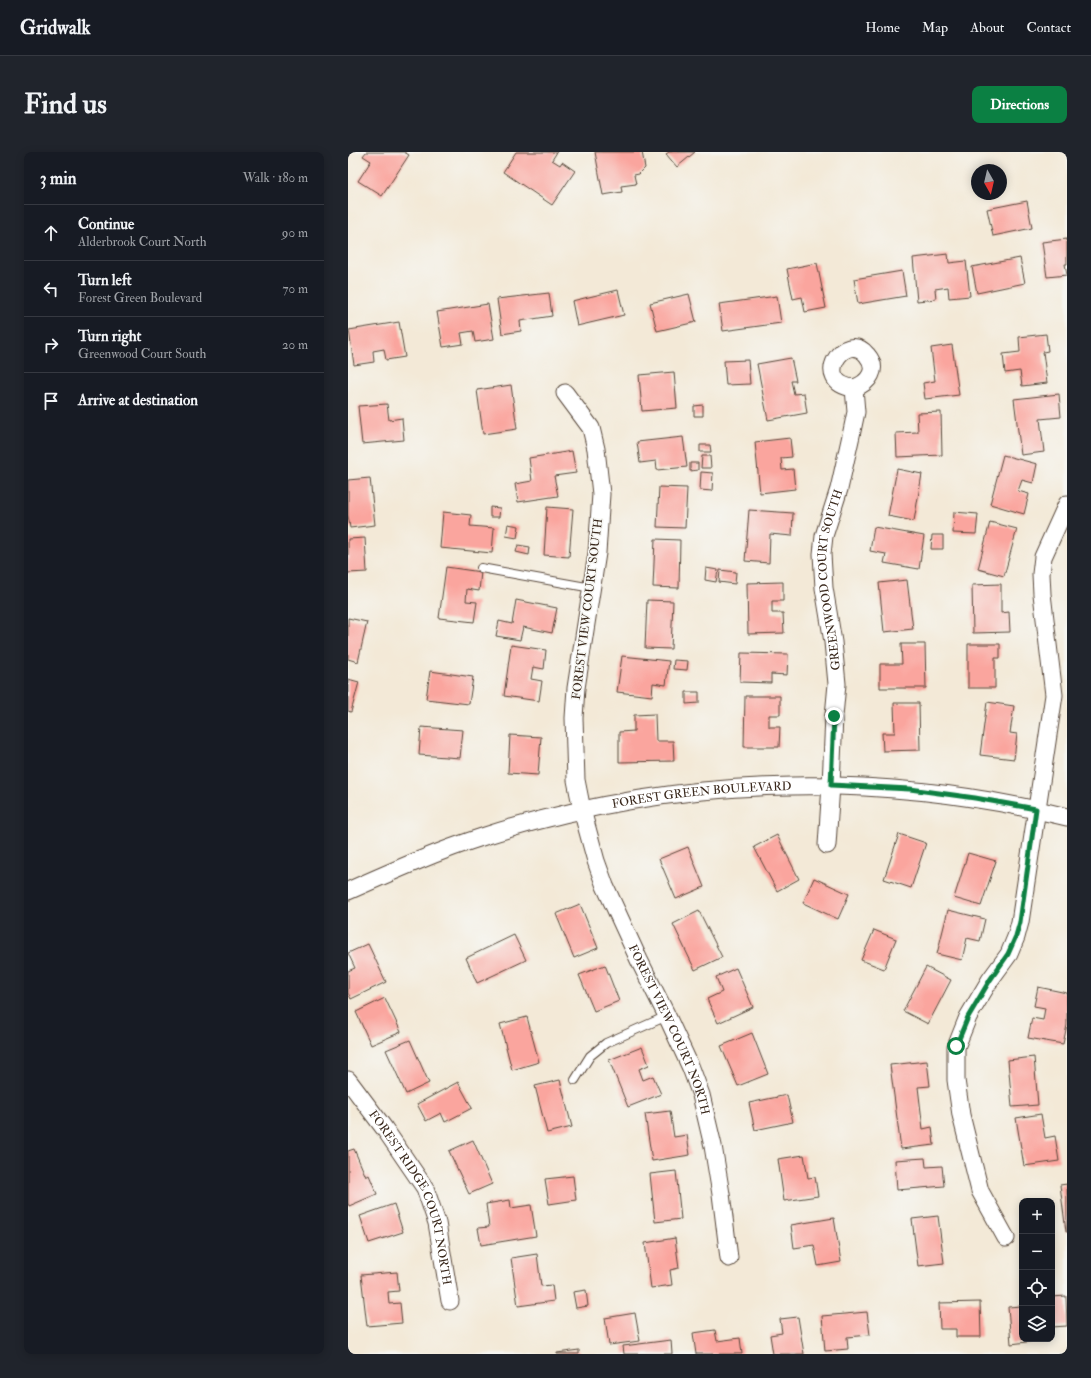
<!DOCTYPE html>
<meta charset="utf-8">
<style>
body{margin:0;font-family:"IM FELL Double Pica",serif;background:#20242c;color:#f1f3f6}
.controls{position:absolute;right:12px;bottom:12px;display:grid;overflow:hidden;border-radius:8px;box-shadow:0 2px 10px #0003}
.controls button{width:36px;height:36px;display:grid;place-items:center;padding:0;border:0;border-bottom:1px solid #363941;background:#171b24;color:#f1f3f6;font:20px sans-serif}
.compass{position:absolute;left:623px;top:12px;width:36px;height:36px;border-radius:50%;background:#171b24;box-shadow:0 2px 10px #0003;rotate:172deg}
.stop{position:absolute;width:12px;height:12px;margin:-9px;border:3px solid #0b8043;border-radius:50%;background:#fff}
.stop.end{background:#0b8043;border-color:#fff;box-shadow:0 1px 4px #0008}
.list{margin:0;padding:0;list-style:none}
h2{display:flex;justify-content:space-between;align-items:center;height:52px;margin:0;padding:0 16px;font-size:17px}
h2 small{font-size:13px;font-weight:400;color:#9ea1a6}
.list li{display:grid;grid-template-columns:26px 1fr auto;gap:12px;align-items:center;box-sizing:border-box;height:56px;padding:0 16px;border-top:1px solid #363941}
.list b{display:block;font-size:15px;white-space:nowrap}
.list p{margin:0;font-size:13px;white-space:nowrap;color:#9ea1a6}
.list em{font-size:13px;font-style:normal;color:#9ea1a6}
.icon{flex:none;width:22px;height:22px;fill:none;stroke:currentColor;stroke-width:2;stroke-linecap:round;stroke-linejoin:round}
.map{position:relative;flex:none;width:719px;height:1202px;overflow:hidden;border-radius:8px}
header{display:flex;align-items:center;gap:24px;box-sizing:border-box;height:56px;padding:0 20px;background:#171b24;border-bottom:1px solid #363941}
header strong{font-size:19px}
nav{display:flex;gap:22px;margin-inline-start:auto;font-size:14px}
.intro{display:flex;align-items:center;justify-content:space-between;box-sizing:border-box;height:96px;padding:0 24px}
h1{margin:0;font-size:28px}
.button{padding:10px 18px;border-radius:8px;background:#0b8043;color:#fff;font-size:14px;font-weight:700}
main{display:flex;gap:24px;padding:0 24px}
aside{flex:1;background:#171b24;border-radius:8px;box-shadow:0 2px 10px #0003}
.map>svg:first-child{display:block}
.building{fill:#faa59e}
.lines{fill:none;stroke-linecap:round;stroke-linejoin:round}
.lane-casing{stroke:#57473a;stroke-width:10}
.street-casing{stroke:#57473a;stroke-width:19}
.lane{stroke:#fff;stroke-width:8}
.street{stroke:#fff;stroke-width:17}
.route{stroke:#0b8043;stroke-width:5}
.labels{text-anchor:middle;stroke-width:3;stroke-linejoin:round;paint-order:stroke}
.street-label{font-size:12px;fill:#3b2a1e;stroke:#f6f6f2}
</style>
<header>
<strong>Gridwalk</strong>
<nav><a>Home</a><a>Map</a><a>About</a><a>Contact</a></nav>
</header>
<div class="intro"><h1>Find us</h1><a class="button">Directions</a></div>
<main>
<aside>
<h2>3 min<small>Walk · 180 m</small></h2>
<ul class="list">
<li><svg class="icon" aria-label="ahead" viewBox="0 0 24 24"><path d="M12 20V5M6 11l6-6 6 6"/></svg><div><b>Continue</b><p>Alderbrook Court North</p></div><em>90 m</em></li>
<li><svg class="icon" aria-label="left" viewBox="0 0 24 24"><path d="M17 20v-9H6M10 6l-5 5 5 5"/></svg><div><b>Turn left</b><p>Forest Green Boulevard</p></div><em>70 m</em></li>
<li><svg class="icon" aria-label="right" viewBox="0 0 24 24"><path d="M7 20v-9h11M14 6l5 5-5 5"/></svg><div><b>Turn right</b><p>Greenwood Court South</p></div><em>20 m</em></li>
<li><svg class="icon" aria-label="arrive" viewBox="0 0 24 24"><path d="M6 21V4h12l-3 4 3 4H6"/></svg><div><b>Arrive at destination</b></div></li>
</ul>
</aside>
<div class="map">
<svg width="719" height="1202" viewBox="0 0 719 1202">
<rect width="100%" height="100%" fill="#f6f6f2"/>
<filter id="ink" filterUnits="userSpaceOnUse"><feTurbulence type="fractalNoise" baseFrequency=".025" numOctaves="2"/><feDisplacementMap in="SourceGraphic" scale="8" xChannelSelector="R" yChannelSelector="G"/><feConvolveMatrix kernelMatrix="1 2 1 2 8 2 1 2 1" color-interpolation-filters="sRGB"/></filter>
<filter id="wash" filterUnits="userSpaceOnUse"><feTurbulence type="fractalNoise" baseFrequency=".012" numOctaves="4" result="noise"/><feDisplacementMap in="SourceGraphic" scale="16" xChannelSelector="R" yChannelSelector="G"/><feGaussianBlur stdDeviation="0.9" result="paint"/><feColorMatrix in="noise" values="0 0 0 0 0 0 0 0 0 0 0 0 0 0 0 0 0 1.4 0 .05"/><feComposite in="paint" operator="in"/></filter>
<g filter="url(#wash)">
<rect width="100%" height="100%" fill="#f3e9d7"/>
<g id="blocks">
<path class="building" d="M18 0H56L61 3 34 44 10 29 23 9 15 4Z
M168 0H209L204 8 212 13 214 10 227 19 204 53 155 20Z
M247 0H294L297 16 291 22 286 23 288 32 273 34 274 40 255 43Z
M321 0H347L329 15 318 2Z
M679 49 684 76 645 84 639 57Z
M719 87V112H717L719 123 699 125 694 90Z
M600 102 601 111 618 109 622 144 601 146 600 135 587 137 588 147 569 149 565 106Z
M672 106 677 131 629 141 624 115Z
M469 111 478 156 457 160 454 145 445 147 439 117Z
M554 119 558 144 510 152 506 127Z
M270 138 276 163 229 174 224 149Z
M201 141 204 164 172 169 173 179 154 182 149 147Z
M341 142 348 170 309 179 302 151Z
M429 144 433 171 375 179 371 152Z
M140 152 146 187 127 190 125 179 113 181 115 192 95 195 89 160Z
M51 170 57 205 38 208 36 197 25 199 26 210 6 213 1 178Z
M698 182 700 199 695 200 699 231 674 234 672 219 657 221 655 202 672 200 671 185Z
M604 193 611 243 577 247 575 231 587 229 583 196Z
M443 206 448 229H443L446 242 456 241 459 261 420 268 409 212Z
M400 208 402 232 378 233 376 209Z
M326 220 329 256 294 259 291 223Z
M163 233 169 277 135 282 129 238Z
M711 242 713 265 692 267 696 300 673 303 666 247Z
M39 252 41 268 54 266 56 288 14 292 10 254Z
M355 253V264H346V254Z
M593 260 594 303 549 305 548 281 570 280 569 261Z
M335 285 339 315 309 318 308 309 292 311 289 290Z
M442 286 444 305 433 306 434 318 445 317 447 337 412 341 407 290Z
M352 293H362L363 300H352Z
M224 299 228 321 206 324 210 344 170 350 167 332 184 329 181 306Z
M655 303 689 312 685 331 674 328 670 339 681 342 676 362 642 352Z
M354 304H362L363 316H353Z
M342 311H350V318L342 319Z
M549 317 574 322 566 369 540 364Z
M353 320 365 321 364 339 352 338Z
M22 326 27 373 2 376 0 363V328Z
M311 335 339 336 337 376 309 375Z
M142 355 152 356 151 365H142Z
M199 355 225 357 221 405 196 403Z
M401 358 445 361 444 384 422 382 421 411 397 409Z
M95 360 123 363 122 374 146 376 144 401 92 396Z
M606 360 630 362 628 382 605 381Z
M642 370 669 377 656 424 630 417Z
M160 372 171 374 169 386 158 384Z
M526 375 576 384 571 417 536 411 538 402 522 399Z
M584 383H595V397H583Z
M17 386 19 420 0 421V387Z
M307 387 332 388 331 436 305 435Z
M170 393 182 395 181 403 168 400Z
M98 415 133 420 131 439 119 437 118 449 129 450 126 470 91 466Z
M358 416 370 418 368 430 357 428Z
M372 418 388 420 387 432 371 430Z
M559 428 565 477 536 480 531 431Z
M435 430V449H424V461H435L436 481 400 482 399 431Z
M653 432V461L661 460 662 480 625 481 624 433Z
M168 448 209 456 204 481 175 475 172 488 148 484 151 469 164 472Z
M299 448 325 449 323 497 297 496Z
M0 466 19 470 10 510 0 507Z
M553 492H577L578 536H532V512H554Z
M620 492H652V506H647V536H620Z
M163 493 198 498 196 517 185 515 183 527 194 529 191 549 156 544Z
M393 501 440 502 439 523 423 522V531L392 530Z
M274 504 321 509 318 533 305 531 304 544 269 540Z
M326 508 340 509 339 518 325 517Z
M82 519 125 525 121 552 78 547Z
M0 527 11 530 3 560 0 559Z
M338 540H351V551L338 552Z
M397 544H432V563H421V575H432L431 595H396Z
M639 550 666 554 662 581 669 582 666 607 632 603Z
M546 551H571L572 598 535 599 534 581H547Z
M307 562 308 589H325L326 609 271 610V580L286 579V563Z
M73 575 115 578 112 606 71 603Z
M162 583 193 585 190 623 160 621Z
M551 682 578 691 563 736 536 727Z
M429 683 451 727 429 739 406 695Z
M340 695 356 735 328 747 311 707Z
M620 701 648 709 633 754 606 746Z
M466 726 501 742 490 767 455 751Z
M232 752 250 796 226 806 208 762Z
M600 758 637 767 632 789 619 786 614 808 589 802Z
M351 759 374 805 347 818 325 772Z
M526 778 548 787 536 817 513 808Z
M166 783 178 808 129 831 118 806Z
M20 792 38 830 3 847 0 841V819L7 816 0 801Z
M257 813 271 849 246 859 231 823Z
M578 815 603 828 580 872 555 859Z
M388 816 405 855 370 871 359 847 374 840 368 825Z
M690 835 719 841V873L715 892 680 886 684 866 695 868 697 856 686 854Z
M37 846 53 880 23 893 8 860Z
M179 865 191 910 164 918 152 872Z
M404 881 420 922 390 934 373 894Z
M62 888 81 931 58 942 38 898Z
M294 895 301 913 291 917 295 928 305 924 313 942 280 955 261 908Z
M686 905 690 953 664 955 660 908Z
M579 909 582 934 570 935 575 977 584 975 586 993 553 997 542 913Z
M212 928 224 975 199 981 187 934Z
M110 930 124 956 97 970 93 961 78 969 69 952Z
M439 943 445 970 407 978 401 951Z
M322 959 326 985 339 983 342 1003 304 1009 297 962Z
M693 962 697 986 707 984 711 1009 676 1014 668 966Z
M125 988 144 1032 121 1042 101 999Z
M6 997 18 1025 21 1023 29 1042 1 1054 0 1051V999Z
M456 1003 460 1026 467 1025 470 1044 436 1049 430 1007Z
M577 1006 578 1015 594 1014 596 1034 549 1038 547 1008Z
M328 1019 333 1067 307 1070 302 1022Z
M225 1024 228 1048 201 1052 197 1027Z
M719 1032V1080H718L712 1033Z
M162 1048 163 1056 183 1053 188 1084 133 1093 130 1076 141 1075 138 1052Z
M46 1052 55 1080 21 1091 12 1064Z
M590 1064 596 1111 570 1114 564 1067Z
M486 1066 493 1110 470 1114 466 1093 446 1096 443 1073Z
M327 1086 331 1116 322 1118 324 1133 303 1136 297 1091Z
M189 1102 193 1134 204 1133 206 1149 170 1154 163 1106Z
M49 1120 51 1139 40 1140 41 1152 52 1151 54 1171 19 1174 13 1123Z
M238 1138 240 1154 228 1156 225 1140Z
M718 1144 719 1174 704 1175V1145Z
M632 1150 633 1185H608V1177H592L591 1151Z
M674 1154V1187H695V1188L663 1192 660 1155Z
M519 1160 522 1183 499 1185 500 1197 477 1199 474 1164Z
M287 1161 292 1189 261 1193 257 1166Z
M450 1165 456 1202H425L422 1183 434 1181 432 1167Z
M367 1178 369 1189 392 1186 394 1202H348L345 1181Z
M323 1188 324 1202H276L275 1194Z
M231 1198V1202H209V1201Z"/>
</g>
</g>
<g filter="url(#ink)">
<use href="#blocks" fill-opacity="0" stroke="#57473a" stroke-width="1"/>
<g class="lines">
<defs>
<path id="lane" d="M133 416 244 436
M227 928 242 904 258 891 319 864"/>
<g id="street">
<path id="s1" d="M217 241 243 276 248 297 253 342 249 401 228 536 226 566 228 628 234 658 248 709 257 734 291 808 318 862 343 916 353 943 365 994 373 1042 381 1106"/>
<path id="s2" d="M479 693 483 633 486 564 489 532 485 490 476 436 474 402 476 384 491 337 504 279 508 260 506 236C462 231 497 176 519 203 531 217 521 231 506 236"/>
<path id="s3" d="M0 739C45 719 90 699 137 684 325 624 528 618 719 665"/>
<path id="s4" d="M0 928 36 976 77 1036 89 1071 102 1149"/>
<path d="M658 1086 632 1039 613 963 608 928V895L620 865 642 828 661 802 668 785 672 770 706 543 694 442 693 422 695 405 719 352"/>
</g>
</defs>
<use href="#lane" class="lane-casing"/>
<use href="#street" class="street-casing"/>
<use href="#lane" class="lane"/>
<use href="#street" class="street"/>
</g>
</g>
<g class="lines" filter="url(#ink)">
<path class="route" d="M486 564 483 633 562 637 627 646 688 657 672 770 668 784 660 802 642 828 620 865 608 894"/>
</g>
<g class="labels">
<g class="street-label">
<text dy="4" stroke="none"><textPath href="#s2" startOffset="267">GREENWOOD COURT SOUTH</textPath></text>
<text transform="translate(239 457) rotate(-83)" y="4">FOREST VIEW COURT SOUTH</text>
<text dy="4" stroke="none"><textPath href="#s3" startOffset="369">FOREST GREEN BOULEVARD</textPath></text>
<text dy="4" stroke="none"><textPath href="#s1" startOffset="666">FOREST VIEW COURT NORTH</textPath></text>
<text dy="4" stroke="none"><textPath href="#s4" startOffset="136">FOREST RIDGE COURT NORTH</textPath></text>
</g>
</g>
</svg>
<div class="controls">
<button>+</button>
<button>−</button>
<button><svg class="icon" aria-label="locate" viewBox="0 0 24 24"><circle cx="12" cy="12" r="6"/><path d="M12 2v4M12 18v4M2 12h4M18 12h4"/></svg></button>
<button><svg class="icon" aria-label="layers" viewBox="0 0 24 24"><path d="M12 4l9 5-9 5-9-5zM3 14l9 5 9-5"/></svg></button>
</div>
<svg class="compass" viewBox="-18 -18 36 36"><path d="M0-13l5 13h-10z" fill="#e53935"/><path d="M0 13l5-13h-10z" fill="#9ea1a6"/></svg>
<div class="stop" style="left:608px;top:894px"></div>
<div class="stop end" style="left:486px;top:564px"></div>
</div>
</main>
